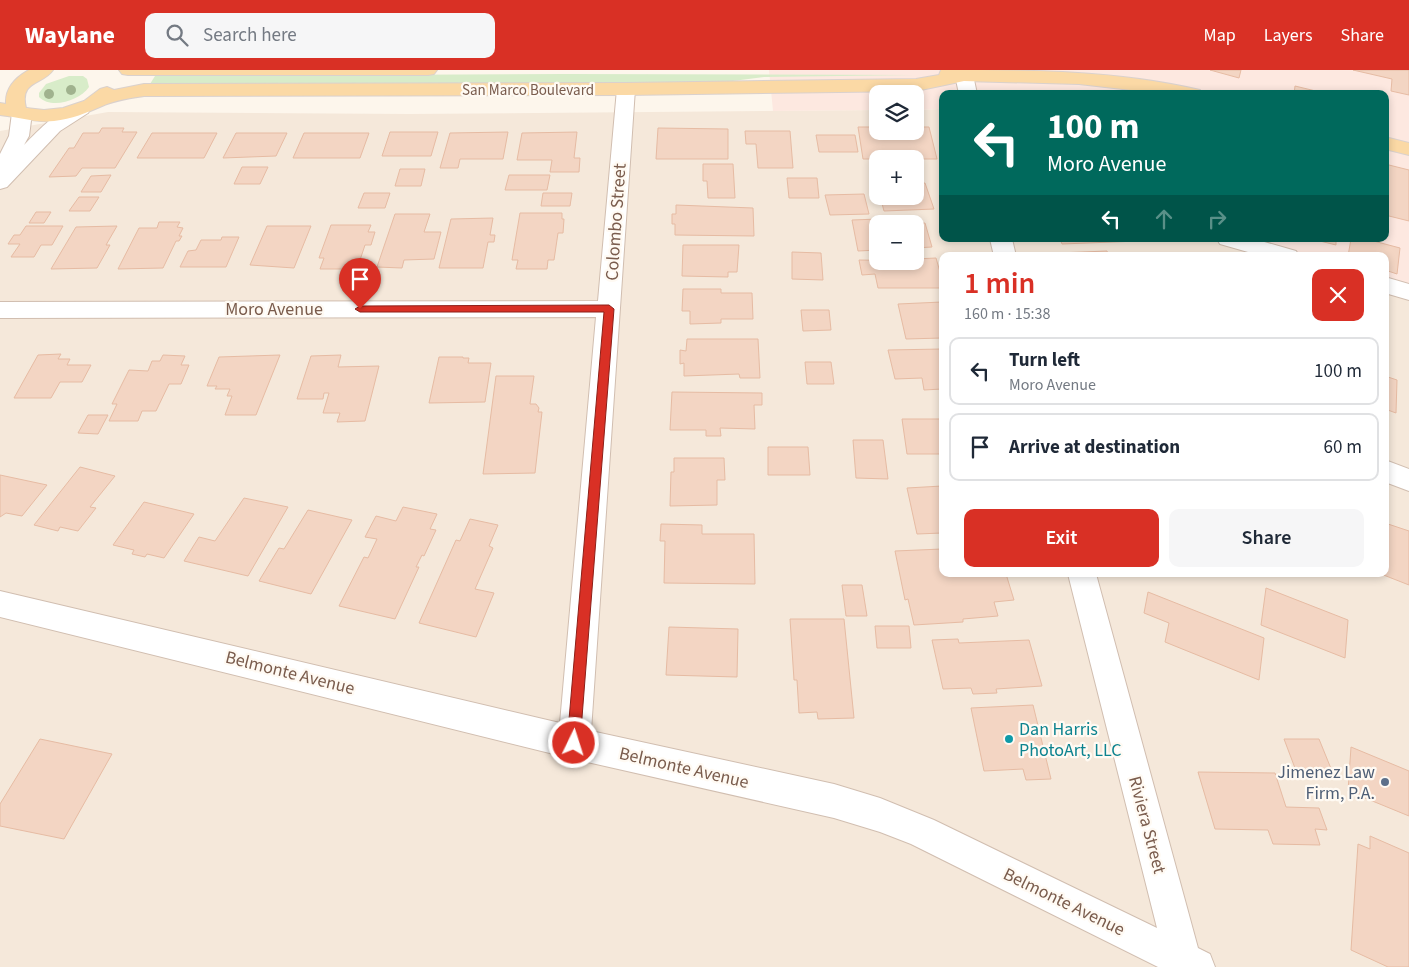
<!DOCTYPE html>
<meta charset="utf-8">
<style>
body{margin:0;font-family:"Source Sans 3",sans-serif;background:#f6f6f7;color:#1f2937;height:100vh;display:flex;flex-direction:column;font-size:19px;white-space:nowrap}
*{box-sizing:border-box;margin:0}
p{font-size:16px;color:#747a83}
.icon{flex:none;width:28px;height:28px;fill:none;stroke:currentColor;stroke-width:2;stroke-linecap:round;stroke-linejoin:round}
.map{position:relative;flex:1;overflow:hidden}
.details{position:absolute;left:939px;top:182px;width:450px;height:325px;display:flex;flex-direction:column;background:#fff;border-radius:10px;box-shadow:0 2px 8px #0003}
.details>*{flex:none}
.top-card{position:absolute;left:939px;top:20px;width:450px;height:152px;border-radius:10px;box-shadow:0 2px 8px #0003;background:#00695c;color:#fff;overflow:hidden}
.buttons{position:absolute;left:869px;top:15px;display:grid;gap:10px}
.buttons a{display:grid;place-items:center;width:55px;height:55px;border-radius:10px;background:#fff;box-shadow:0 2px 8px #0003;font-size:25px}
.pin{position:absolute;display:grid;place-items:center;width:42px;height:42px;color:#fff;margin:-51px -21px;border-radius:50% 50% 50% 0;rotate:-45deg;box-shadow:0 0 5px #0007}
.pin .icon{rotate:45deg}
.me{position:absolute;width:55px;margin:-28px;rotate:4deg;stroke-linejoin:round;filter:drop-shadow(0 0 4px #0008)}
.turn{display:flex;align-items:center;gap:18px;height:105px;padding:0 25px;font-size:22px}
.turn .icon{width:65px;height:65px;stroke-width:2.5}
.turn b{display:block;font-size:35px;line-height:42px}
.lanes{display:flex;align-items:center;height:48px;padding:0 25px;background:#0003;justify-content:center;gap:25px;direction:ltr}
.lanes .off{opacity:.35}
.round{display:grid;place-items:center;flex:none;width:52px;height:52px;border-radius:10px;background:#f6f6f7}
.summary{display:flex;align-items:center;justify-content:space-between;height:85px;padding:0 25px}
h1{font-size:30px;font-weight:600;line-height:38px;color:#d93025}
.primary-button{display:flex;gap:10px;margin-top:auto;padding:10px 25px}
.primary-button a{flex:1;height:58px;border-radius:10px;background:#d93025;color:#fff;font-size:20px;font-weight:600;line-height:58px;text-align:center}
.primary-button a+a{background:#f6f6f7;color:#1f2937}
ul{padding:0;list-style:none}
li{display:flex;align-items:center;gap:15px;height:68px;margin:0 10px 8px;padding:0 15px;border:2px solid #e0e1e3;border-radius:10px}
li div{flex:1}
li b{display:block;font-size:19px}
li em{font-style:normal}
header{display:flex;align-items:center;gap:30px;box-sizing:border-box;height:70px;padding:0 25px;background:#d93025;color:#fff}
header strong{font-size:24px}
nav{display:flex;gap:28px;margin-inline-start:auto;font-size:18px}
.search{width:350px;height:45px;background:#f6f6f7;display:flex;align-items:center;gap:12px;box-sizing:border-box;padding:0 18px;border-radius:10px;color:#747a83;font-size:19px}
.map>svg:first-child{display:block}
.residential{fill:#f5e8da;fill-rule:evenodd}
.commercial{fill:#fde8e0}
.green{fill:#d8ecc9}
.building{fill:#f3d5c3;stroke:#e6bba3}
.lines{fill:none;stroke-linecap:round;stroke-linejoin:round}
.minor-casing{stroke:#d1beb0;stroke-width:2}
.major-casing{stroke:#dad1cd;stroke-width:2}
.minor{fill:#fff;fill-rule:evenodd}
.major{fill:#fbd9a5;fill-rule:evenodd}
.tree{fill:#a0b28e}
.route{fill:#d93025;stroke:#8d1f18}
.culture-dot{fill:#0f9aa8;stroke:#fffaf3;stroke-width:2}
.service-dot{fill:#5c6f8a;stroke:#fffaf3;stroke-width:2}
.labels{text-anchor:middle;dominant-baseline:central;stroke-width:4.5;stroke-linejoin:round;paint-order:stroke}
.far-street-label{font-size:15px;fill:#7a5c4d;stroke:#fffaf3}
.street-label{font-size:18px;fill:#7a5c4d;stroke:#fffaf3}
.culture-label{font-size:18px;fill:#0d838f;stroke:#fffaf3;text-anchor:start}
.service-label{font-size:18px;fill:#4e5e75;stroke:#fffaf3;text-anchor:end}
</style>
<header>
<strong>Waylane</strong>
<div class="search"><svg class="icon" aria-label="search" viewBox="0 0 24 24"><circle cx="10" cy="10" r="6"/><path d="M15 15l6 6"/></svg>Search here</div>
<nav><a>Map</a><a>Layers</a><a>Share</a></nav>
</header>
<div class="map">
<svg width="1409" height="897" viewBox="0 0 1409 897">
<rect width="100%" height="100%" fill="#fdf6ec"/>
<path class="residential" d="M 942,39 L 942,169 L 1216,169 L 1276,186 L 942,186 L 942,504 L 1385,504 L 1385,218 L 1409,225 L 1409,897 L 0,897 L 0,61 L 108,42 L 409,44 L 877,40 L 878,61 L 915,61 L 915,40 ZM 878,89 L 915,89 L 915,126 L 878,126 ZM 878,154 L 915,154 L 915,191 L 878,191 Z"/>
<path class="commercial" d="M 769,0 L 1409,0 L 1409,225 L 1385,218 L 1385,186 L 1276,186 L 1216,169 L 1385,169 L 1385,24 L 942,24 L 942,39 L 915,40 L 915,24 L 878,24 L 877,40 L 773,41 Z"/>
<g class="green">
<path d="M 565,4 L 916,5 L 764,7 L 717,13 L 150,14 L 155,6 Z"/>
<path d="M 69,6 L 83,6 L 87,9 L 89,17 C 80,30 52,40 39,27 L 39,23 L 46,14 Z"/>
</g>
<g class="building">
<path d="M 1210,0 L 1241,0 L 1239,8 Z"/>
<path d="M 1353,0 L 1409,0 L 1409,25 L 1391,21 L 1392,9 Z"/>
<path d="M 1295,16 L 1328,24 L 1294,24 Z"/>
<path d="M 858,57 L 878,57 L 878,61 L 915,61 L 915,57 L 929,57 L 937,89 L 863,89 Z"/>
<path d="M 102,58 L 124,58 L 122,62 L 137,62 L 115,98 L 82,98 L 76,106 L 49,107 L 69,78 L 74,78 L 83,63 L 99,63 Z"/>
<path d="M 658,58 L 728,59 L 728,89 L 656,89 Z"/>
<path d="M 745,61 L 790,61 L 793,98 L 758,98 L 756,74 L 746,74 Z"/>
<path d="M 390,62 L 438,62 L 431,86 L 382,86 Z"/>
<path d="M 508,62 L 503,89 L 460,89 L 458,98 L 440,98 L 450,63 Z"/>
<path d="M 577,62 L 574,88 L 580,88 L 579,102 L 550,102 L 552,90 L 517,90 L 522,63 Z"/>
<path d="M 152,63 L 217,63 L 204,88 L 137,88 Z"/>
<path d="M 236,63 L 287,63 L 276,86 L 223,88 Z"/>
<path d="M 304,63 L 369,63 L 360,88 L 293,88 Z"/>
<path d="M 816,65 L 855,65 L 858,82 L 819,82 Z"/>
<path d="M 703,94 L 733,94 L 735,128 L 708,128 L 707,111 L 703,111 Z"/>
<path d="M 1385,94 L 1409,100 L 1409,151 L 1385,145 Z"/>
<path d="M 242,97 L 268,97 L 260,114 L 234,114 Z"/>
<path d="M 400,99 L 425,99 L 421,116 L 395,116 Z"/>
<path d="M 111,105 L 101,122 L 81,122 L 91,106 Z"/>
<path d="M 509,105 L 550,105 L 547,120 L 505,120 Z"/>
<path d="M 787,108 L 817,108 L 819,128 L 789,128 Z"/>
<path d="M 925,113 L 934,139 L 884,141 L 880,126 L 915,126 L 915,114 Z"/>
<path d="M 364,123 L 390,123 L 385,138 L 358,138 Z"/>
<path d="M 543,123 L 572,123 L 570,136 L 541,136 Z"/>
<path d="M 864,124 L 869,144 L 830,145 L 825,125 Z"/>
<path d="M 79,127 L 99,127 L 90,141 L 69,141 Z"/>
<path d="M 676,135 L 753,138 L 754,166 L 675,165 L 675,154 L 672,154 L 672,144 L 676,144 Z"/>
<path d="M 36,142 L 51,142 L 44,153 L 29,153 Z"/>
<path d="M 520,143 L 562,143 L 562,149 L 564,149 L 563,163 L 558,163 L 554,190 L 548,190 L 547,199 L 516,199 L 518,190 L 512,190 Z"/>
<path d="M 395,144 L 430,144 L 424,162 L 441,162 L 434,189 L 404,190 L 402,198 L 377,197 Z"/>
<path d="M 493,148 L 490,165 L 495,165 L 494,172 L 488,172 L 483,198 L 439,198 L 451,149 Z"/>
<path d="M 879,149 L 878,180 L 858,181 L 852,150 Z"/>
<path d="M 159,152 L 180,152 L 177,157 L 183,158 L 179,166 L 182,166 L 179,171 L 176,171 L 163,198 L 118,199 L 139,158 L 157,158 Z"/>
<path d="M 925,153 L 932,177 L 915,178 L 915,154 L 903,154 Z"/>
<path d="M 331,155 L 371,155 L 368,162 L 375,162 L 371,175 L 365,175 L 357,199 L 320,199 L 324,188 L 319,188 Z"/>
<path d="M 26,156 L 63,156 L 52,175 L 41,175 L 34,187 L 11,187 L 20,174 L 8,174 L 14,165 L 20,165 Z"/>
<path d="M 117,156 L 106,175 L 110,175 L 97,198 L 51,199 L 76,157 Z"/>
<path d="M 267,156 L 311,156 L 294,198 L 250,195 Z"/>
<path d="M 222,167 L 239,167 L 226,197 L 180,197 L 188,181 L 196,180 L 201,170 L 221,170 Z"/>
<path d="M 1060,169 L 1137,169 L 1138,171 L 1062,174 Z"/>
<path d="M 1312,169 L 1336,169 L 1336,175 Z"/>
<path d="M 1351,169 L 1366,169 L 1400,178 L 1397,204 L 1385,200 L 1385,186 L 1348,186 Z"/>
<path d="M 683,175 L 739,175 L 737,202 L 728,202 L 728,207 L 682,206 Z"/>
<path d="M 1107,181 L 1108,184 L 1120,183 L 1121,186 L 1060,186 L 1058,183 Z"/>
<path d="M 792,182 L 821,183 L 823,210 L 792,209 Z"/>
<path d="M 936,188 L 942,209 L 942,218 L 878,218 L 875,204 L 862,205 L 859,190 L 915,191 L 915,189 Z"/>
<path d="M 683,219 L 721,219 L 721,223 L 752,223 L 753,249 L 721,249 L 721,253 L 690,254 L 690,241 L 682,241 Z"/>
<path d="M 942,232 L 942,268 L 906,269 L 898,234 Z"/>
<path d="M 801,240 L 829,240 L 831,260 L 803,261 Z"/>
<path d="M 687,269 L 758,269 L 760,308 L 740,308 L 739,304 L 684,306 L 684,293 L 680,294 L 680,280 L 686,281 Z"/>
<path d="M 942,279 L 942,319 L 924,320 L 922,308 L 895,309 L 888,280 Z"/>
<path d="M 61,284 L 58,289 L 70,289 L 67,295 L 91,295 L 82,312 L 60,312 L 51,328 L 14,328 L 38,285 Z"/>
<path d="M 163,285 L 185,286 L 181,295 L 189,295 L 181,314 L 169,314 L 156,341 L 142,341 L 138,351 L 109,351 L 117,334 L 112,334 L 129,300 L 148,301 L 152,291 L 160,291 Z"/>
<path d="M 280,285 L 256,345 L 225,345 L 232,326 L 227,326 L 230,319 L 215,319 L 217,316 L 207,316 L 219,287 Z"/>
<path d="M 341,285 L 338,297 L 379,296 L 365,351 L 337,352 L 340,343 L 323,343 L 329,323 L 324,323 L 323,329 L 297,329 L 311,286 Z"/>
<path d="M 439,287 L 463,287 L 463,288 L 469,288 L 468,293 L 491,293 L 485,332 L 429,333 Z"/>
<path d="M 805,292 L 831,292 L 834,314 L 807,314 Z"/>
<path d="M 496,306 L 534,306 L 530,334 L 536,334 L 539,338 L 538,342 L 542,342 L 535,403 L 483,404 Z"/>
<path d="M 1385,306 L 1397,310 L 1396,343 L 1385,339 Z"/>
<path d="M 672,322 L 762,323 L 762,335 L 754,335 L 755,359 L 720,358 L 721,366 L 706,366 L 706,360 L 670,360 Z"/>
<path d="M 88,345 L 108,345 L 98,364 L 78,363 Z"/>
<path d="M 902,349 L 942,349 L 942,384 L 907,384 Z"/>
<path d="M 853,370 L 883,370 L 888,409 L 856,408 Z"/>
<path d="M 768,377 L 808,377 L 810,405 L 768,405 Z"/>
<path d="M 674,388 L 724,388 L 725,410 L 717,410 L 717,435 L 670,436 L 671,402 L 674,402 Z"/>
<path d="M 80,397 L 115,406 L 90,437 L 96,438 L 78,461 L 60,457 L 58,461 L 34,455 Z"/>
<path d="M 0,405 L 47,415 L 22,446 L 6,443 L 0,447 Z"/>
<path d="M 942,416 L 942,463 L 917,464 L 907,418 Z"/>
<path d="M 244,428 L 288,437 L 248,506 L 184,491 L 199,467 L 215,471 Z"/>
<path d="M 144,432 L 194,444 L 164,488 L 147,484 L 145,487 L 132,484 L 134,480 L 113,475 Z"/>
<path d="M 403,437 L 437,444 L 430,459 L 436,460 L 424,486 L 422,485 L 416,497 L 419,497 L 395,549 L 339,536 L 364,487 L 368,488 L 377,469 L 365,467 L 376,446 L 396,451 Z"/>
<path d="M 308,440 L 352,450 L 311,524 L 259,511 L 279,478 L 284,479 Z"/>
<path d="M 470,449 L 498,455 L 489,476 L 493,478 L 475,519 L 494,523 L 476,567 L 419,553 L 456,470 L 460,471 Z"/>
<path d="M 1385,453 L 1409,461 L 1409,515 L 1381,504 L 1385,504 Z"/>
<path d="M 661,454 L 702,455 L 702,464 L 754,464 L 755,514 L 664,513 L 665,471 L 660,471 Z"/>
<path d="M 942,479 L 942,504 L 1006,504 L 1014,530 L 994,532 L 998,546 L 963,549 L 963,552 L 914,555 L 908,529 L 905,530 L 895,481 Z"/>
<path d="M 842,515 L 862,515 L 867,546 L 846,546 Z"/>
<path d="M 1266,518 L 1348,550 L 1345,588 L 1261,555 Z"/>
<path d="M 1148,522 L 1264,568 L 1259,610 L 1165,572 L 1169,553 L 1144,543 Z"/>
<path d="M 790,549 L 844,549 L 854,648 L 818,649 L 817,642 L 799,643 L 797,610 L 794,610 Z"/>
<path d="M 875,556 L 909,556 L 911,578 L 877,578 Z"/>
<path d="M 669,557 L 738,559 L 737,607 L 666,605 Z"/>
<path d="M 958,569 L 959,573 L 1029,570 L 1042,616 L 996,619 L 997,623 L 973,624 L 971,618 L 943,619 L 932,570 Z"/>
<path d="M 1033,635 L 1051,709 L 1026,710 L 1023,699 L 984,701 L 971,638 Z"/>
<path d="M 40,669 L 112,684 L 64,769 L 0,756 L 0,734 Z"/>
<path d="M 1284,669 L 1319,669 L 1334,706 L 1298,706 Z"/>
<path d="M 1351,677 L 1409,701 L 1409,746 L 1348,721 Z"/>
<path d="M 1198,702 L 1275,703 L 1286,737 L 1319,738 L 1327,760 L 1315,759 L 1320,775 L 1273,774 L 1268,760 L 1215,759 Z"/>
<path d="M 1370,766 L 1409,783 L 1409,897 L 1388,897 L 1351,880 L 1358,774 L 1370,779 Z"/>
</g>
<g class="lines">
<defs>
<g id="minor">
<path d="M 954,0 L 972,0 L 977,24 L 959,24 Z"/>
<path d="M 626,13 L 633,15 L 635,19 L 591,661 L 834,714 L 880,728 L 934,750 L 1157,858 L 1068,504 L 1096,504 L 1198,878 L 1210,884 L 1215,897 L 1158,897 L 911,774 L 880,762 L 834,748 L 574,689 L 0,547 L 0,521 L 560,653 L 596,247 L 0,248 L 0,232 L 598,231 L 617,19 L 619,15 Z"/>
<path d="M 81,33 L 88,35 L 90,39 L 88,43 L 60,61 L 7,117 L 0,119 L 0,84 L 9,66 L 12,43 L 15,39 L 22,37 L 29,39 L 32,43 L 29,66 L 24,75 C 40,59 58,39 81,33 Z"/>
<path d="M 990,169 L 1012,169 L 1016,186 L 994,186 Z"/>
<path d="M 1217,169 L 1254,169 L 1296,181 L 1299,186 L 1262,186 L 1220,174 Z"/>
<path d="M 1385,207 L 1409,214 L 1409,230 L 1385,223 Z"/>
<path d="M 1385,390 L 1409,399 L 1409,421 L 1385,412 Z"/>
</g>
<g id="major">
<path d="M 29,0 L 53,0 C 43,15 19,10 26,38 L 44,40 L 63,38 L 84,31 L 100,19 L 107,17 L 114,20 L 144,14 L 626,13 L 916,9 L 939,5 L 941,0 C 1027,0 1115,0 1200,20 L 1202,24 L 1166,24 L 1079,14 L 964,11 L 916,21 L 626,25 L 144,26 C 130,28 115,30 102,36 C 86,43 72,49 54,51 C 35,53 18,47 0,45 L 0,33 L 6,34 C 5,18 16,7 29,0 Z"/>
<path d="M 119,0 L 437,0 L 434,4 L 428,5 L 128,5 L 122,4 Z"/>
<path d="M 1385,67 L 1409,73 L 1409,85 L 1385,79 Z"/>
</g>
</defs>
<use href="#minor" class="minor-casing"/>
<use href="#major" class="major-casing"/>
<use href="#minor" class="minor"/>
<use href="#major" class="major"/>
</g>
<g class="tree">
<circle cx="71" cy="20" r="5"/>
<circle cx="49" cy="24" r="5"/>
</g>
<path class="route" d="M 609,235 L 614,239 L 580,673 L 578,678 L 574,680 L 569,678 L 567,673 L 604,242 L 360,242 L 355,239 L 360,236 Z"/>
<circle class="culture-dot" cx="1009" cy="669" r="5"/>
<circle class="service-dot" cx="1385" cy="712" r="5"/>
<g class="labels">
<g class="far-street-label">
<text x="528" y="20">San Marco Boulevard</text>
</g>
<g class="street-label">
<text transform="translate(616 152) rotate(-86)">Colombo Street</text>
<text x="274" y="239">Moro Avenue</text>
<text transform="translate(290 603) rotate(14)">Belmonte Avenue</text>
<text transform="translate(684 698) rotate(13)">Belmonte Avenue</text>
<text transform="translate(1147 755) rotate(75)">Riviera Street</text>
<text transform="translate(1064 832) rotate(26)">Belmonte Avenue</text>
</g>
<g class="culture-label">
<text x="1019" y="659">Dan Harris<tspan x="1019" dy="21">PhotoArt, LLC</tspan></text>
</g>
<g class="service-label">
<text x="1375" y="702">Jimenez Law<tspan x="1375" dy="21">Firm, P.A.</tspan></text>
</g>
</g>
</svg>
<div class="buttons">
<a><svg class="icon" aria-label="layers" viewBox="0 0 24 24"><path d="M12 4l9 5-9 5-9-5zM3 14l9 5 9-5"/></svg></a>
<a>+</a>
<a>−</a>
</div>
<div class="pin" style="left:360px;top:239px;background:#d93025"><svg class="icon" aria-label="arrive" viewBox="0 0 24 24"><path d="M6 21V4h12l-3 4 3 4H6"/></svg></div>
<svg class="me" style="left:574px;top:673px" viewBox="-20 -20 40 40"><circle r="17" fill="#d93025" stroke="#fff" stroke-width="3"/><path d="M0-11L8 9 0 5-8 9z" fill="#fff"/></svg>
<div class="top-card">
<div class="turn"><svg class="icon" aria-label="left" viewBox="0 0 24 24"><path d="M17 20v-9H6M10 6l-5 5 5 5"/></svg><div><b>100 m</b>Moro Avenue</div></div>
<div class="lanes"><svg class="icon" aria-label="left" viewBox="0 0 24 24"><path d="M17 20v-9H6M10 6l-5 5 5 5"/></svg><svg class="icon off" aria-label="ahead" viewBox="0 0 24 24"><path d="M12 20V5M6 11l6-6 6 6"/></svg><svg class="icon off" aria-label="right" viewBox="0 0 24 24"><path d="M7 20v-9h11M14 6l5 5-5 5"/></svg></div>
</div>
<section class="details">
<div class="summary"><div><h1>1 min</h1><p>160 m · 15:38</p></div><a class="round" style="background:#d93025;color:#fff"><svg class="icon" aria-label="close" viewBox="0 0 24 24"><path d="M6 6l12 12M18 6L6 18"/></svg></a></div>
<ul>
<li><svg class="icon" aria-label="left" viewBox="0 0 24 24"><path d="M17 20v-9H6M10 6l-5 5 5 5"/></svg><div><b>Turn left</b><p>Moro Avenue</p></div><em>100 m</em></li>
<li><svg class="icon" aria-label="arrive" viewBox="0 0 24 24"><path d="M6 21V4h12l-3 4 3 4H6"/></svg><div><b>Arrive at destination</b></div><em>60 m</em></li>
</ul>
<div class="primary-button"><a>Exit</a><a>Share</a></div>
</section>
</div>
